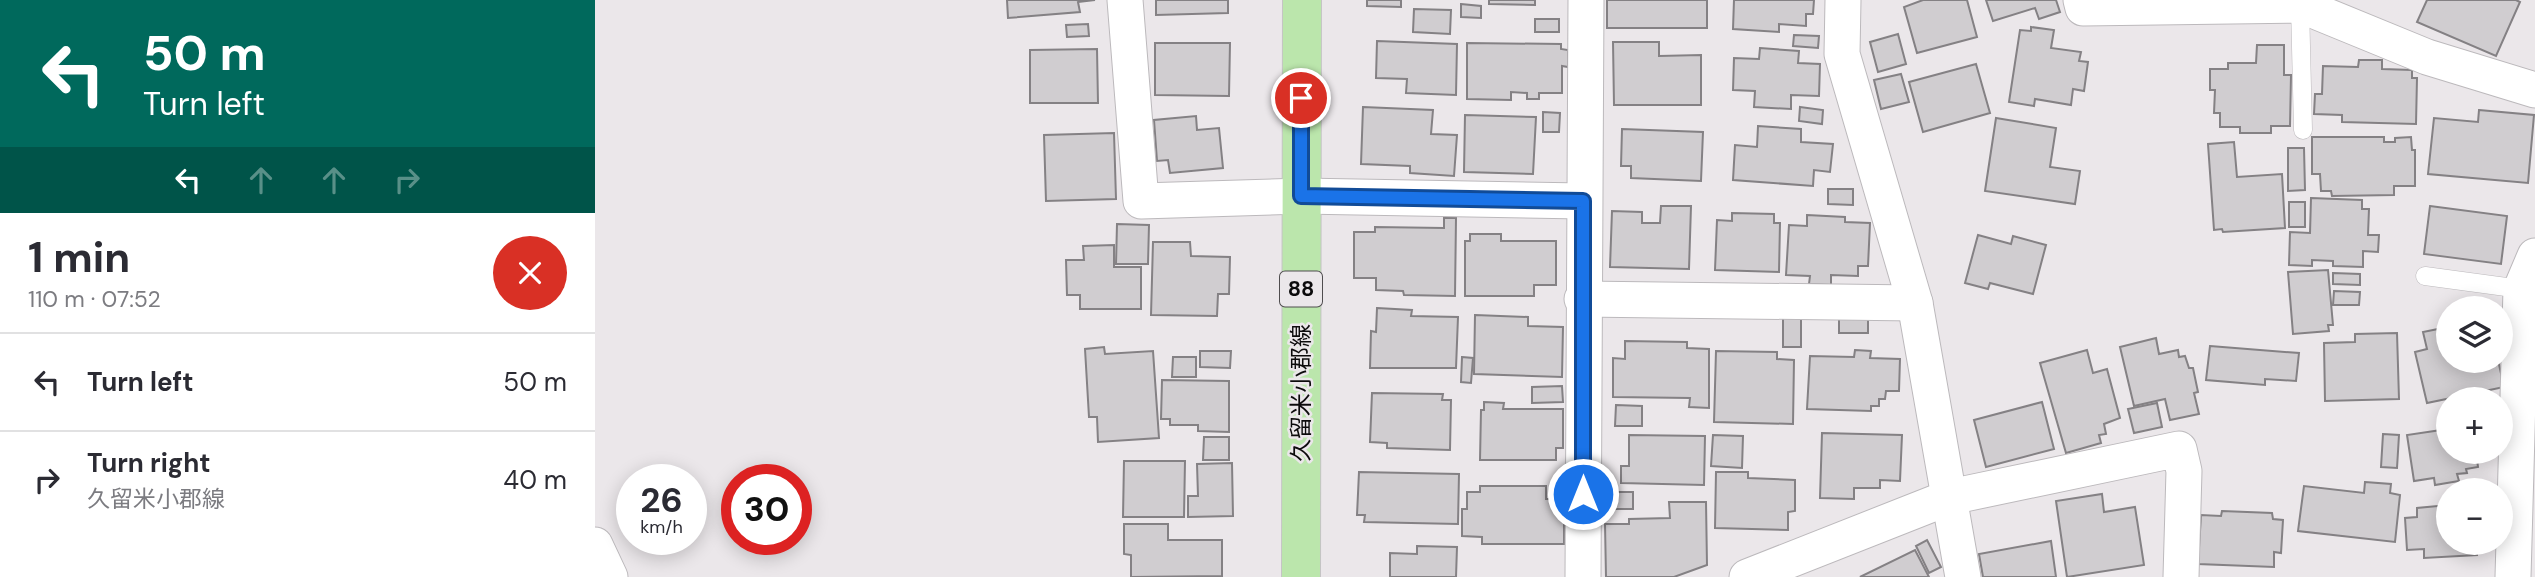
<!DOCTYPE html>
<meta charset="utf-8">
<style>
body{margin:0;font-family:"DM Sans","Noto Sans JP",sans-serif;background:#f2f2f3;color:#2b2b33;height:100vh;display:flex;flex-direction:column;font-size:26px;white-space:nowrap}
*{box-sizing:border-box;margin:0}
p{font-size:23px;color:#7c7c81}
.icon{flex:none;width:38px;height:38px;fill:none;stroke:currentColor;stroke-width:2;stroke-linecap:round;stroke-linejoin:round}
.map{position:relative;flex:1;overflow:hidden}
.side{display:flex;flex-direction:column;background:#fff;width:595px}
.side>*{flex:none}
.hud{background:#00695c;color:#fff;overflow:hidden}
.fabs{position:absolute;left:1841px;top:296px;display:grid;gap:14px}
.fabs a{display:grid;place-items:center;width:77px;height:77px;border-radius:50%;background:#fff;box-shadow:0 4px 18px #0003;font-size:35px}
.speed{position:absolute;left:21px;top:464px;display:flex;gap:14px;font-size:35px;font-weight:700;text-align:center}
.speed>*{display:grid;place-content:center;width:91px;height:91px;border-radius:50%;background:#fff;box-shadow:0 4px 18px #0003;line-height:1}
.speed small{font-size:18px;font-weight:400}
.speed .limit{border:10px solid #d22;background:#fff;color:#111}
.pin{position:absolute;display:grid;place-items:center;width:60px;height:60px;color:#fff;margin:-30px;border:4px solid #fff;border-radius:50%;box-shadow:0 2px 7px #0007}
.me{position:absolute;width:77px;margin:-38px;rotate:0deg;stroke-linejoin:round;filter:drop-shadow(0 0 5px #0008)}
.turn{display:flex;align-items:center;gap:24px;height:147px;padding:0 28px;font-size:32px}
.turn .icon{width:91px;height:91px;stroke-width:2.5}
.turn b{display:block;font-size:49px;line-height:60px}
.lanes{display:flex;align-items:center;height:66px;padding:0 28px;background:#0003;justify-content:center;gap:35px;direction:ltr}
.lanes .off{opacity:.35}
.round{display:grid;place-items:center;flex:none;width:74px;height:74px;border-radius:37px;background:#f2f2f3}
.head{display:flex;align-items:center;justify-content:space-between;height:119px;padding:0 28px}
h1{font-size:42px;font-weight:700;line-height:52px}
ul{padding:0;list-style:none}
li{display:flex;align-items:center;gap:21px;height:98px;padding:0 28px;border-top:2px solid #e1e1e2}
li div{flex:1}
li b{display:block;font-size:26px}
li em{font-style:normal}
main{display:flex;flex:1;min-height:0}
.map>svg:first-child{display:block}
.building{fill:#d0cdd0;stroke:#848184;stroke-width:2}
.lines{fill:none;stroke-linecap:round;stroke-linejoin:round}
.lane-casing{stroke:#bcb9bc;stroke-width:19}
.street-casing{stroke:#bcb9bc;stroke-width:37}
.primary-casing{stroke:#c5c4c5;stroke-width:40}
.lane{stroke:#fff;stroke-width:18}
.street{stroke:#fff;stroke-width:35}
.primary{stroke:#bbe6ac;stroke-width:38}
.route-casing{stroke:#114b97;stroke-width:18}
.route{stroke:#1a73e8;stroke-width:12}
.labels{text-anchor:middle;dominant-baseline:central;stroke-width:5;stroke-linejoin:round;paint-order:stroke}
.shield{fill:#ebe7ea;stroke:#4f4d4f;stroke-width:2}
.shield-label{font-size:21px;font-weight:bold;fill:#0c0b0c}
.street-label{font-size:23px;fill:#0c0b0c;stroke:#ebe7ea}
</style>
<main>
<section class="side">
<div class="hud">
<div class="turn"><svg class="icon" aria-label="left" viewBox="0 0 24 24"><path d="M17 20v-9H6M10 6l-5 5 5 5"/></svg><div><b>50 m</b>Turn left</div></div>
<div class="lanes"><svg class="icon" aria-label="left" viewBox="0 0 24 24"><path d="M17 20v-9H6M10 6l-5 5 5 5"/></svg><svg class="icon off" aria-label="ahead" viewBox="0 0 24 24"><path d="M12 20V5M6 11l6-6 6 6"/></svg><svg class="icon off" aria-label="ahead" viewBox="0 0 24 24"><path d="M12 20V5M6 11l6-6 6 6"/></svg><svg class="icon off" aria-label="right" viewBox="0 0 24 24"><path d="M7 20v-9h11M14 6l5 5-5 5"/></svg></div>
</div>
<div class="head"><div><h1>1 min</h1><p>110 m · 07:52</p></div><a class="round" style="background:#d93025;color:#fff"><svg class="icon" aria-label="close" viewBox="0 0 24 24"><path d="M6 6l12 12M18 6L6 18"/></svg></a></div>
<ul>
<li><svg class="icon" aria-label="left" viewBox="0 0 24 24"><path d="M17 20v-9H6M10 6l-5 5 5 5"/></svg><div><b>Turn left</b></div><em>50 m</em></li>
<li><svg class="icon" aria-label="right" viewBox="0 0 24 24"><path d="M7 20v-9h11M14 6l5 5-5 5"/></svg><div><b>Turn right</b><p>久留米小郡線</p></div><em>40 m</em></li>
</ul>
</section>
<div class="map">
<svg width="1940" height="577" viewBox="0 0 1940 577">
<rect width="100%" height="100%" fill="#ebe7ea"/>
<g class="building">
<path d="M 412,0 L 500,0 L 483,2 L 485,12 L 413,18 Z"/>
<path d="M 561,0 L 633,0 L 633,13 L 561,15 Z"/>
<path d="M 772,0 L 806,0 L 806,7 L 772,6 Z"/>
<path d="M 894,0 L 940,0 L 940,5 L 894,4 Z"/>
<rect x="1012" y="0" width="100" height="28"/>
<path d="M 1139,0 L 1219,0 L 1218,14 L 1211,14 L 1211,26 L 1184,24 L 1184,32 L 1138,29 Z"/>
<path d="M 1328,0 L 1372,0 L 1382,37 L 1322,53 L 1309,7 Z"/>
<path d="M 1391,0 L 1461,0 L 1465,12 L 1444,19 L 1440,8 L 1398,21 Z"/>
<path d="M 1832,0 L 1921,0 L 1925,2 L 1901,56 L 1822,22 Z"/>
<path d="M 866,4 L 886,6 L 886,18 L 866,17 Z"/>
<path d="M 819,9 L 856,10 L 855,34 L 818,32 Z"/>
<rect x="940" y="19" width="24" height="13"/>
<path d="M 493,24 L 494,36 L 472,37 L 471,25 Z"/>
<path d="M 1436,27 L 1459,30 L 1456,48 L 1486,52 L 1484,61 L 1493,62 L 1489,91 L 1478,89 L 1476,105 L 1440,99 L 1439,106 L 1414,102 L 1425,30 L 1436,31 Z"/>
<path d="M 1303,34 L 1311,64 L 1283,72 L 1275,42 Z"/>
<path d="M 1199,35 L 1224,36 L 1223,48 L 1198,46 Z"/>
<path d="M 782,41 L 862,44 L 861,95 L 811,93 L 812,79 L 781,78 Z"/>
<path d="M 1018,42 L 1064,42 L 1064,56 L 1106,55 L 1106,105 L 1019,105 Z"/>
<path d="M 560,43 L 635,43 L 634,96 L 560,95 Z"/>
<path d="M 872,43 L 966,44 L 966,49 L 973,50 L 973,67 L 967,66 L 967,93 L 944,93 L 944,99 L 932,99 L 932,93 L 916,92 L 916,100 L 872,99 Z"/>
<path d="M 1662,45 L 1689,45 L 1689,75 L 1696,75 L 1695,126 L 1676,126 L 1676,133 L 1645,133 L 1645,127 L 1625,127 L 1625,113 L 1619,113 L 1620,90 L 1615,90 L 1615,69 L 1633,69 L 1633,63 L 1661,63 Z"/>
<path d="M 1165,48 L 1204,51 L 1203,63 L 1225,64 L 1224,96 L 1196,95 L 1196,109 L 1159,107 L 1160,91 L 1138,90 L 1139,58 L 1164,59 Z"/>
<path d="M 502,49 L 503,103 L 435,103 L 435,50 Z"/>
<path d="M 1764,60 L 1787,60 L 1787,69 L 1817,70 L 1817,78 L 1822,78 L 1821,124 L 1747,122 L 1747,115 L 1719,114 L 1720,94 L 1727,94 L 1728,66 L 1763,67 Z"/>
<path d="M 1381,64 L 1395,113 L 1328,132 L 1314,82 Z"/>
<path d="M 1306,74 L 1314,102 L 1286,109 L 1279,80 Z"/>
<path d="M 768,107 L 838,110 L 836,134 L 862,135 L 859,176 L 815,173 L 815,166 L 766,164 Z"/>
<path d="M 1205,107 L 1228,110 L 1227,124 L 1204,121 Z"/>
<path d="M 1884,110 L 1939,115 L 1933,183 L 1833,174 L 1839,118 L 1883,122 Z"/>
<path d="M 948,112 L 965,113 L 964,132 L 948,132 Z"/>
<path d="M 870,115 L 941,117 L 938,174 L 869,172 Z"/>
<path d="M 601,116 L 602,130 L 624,128 L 628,168 L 575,173 L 573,160 L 562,161 L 559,120 Z"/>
<path d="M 1401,118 L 1461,128 L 1455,167 L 1485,171 L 1480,204 L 1390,191 Z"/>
<path d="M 1163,126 L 1206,129 L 1206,142 L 1238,144 L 1235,172 L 1219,170 L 1218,186 L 1138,180 L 1140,145 L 1162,147 Z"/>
<path d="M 1027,129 L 1108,132 L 1106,181 L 1036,178 L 1036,166 L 1026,166 Z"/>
<path d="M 519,133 L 521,199 L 451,201 L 449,135 Z"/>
<path d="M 1717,137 L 1789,137 L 1789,142 L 1800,142 L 1800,138 L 1816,137 L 1817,150 L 1820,150 L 1820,186 L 1799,186 L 1799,195 L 1737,196 L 1736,191 L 1726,191 L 1725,174 L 1717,174 Z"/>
<path d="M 1639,142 L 1642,177 L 1687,174 L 1690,228 L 1628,232 L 1627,229 L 1619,230 L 1613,144 Z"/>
<path d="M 1693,148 L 1709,148 L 1710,190 L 1693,191 Z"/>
<path d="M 1233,189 L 1258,189 L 1258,205 L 1233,204 Z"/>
<path d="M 1716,198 L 1767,200 L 1767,209 L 1774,209 L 1773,235 L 1784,235 L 1783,252 L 1768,251 L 1768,267 L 1738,266 L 1738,261 L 1717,260 L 1717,266 L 1694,265 L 1695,232 L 1715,233 Z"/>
<rect x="1694" y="202" width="16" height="25"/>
<path d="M 1066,206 L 1096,206 L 1094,269 L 1015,267 L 1017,211 L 1047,212 L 1047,223 L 1065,223 Z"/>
<path d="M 1835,206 L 1912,216 L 1906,264 L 1829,254 Z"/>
<path d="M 1137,213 L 1179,214 L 1179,223 L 1185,223 L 1184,272 L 1120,270 L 1122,220 L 1137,221 Z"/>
<path d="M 1212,215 L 1250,217 L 1250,222 L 1275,223 L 1273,266 L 1263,266 L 1263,276 L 1236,275 L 1236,285 L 1214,284 L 1215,276 L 1191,275 L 1194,225 L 1212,226 Z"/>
<path d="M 849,218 L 861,218 L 860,296 L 809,295 L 808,291 L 781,290 L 781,278 L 759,278 L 759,232 L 780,232 L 780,227 L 849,228 Z"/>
<path d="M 522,224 L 554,225 L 553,264 L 521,264 Z"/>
<path d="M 875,234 L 906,234 L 906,241 L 961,241 L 961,285 L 939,285 L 939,296 L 870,296 L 870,241 L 875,241 Z"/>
<path d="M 1383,235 L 1416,244 L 1418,236 L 1451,245 L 1438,294 L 1395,283 L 1393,289 L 1370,283 Z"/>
<path d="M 558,242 L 595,242 L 596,256 L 635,257 L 634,294 L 623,294 L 622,316 L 556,315 Z"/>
<path d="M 519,245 L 519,267 L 546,267 L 546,309 L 485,309 L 485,295 L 472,295 L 471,260 L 489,260 L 488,246 Z"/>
<path d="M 1733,270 L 1738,325 L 1733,325 L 1734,331 L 1698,334 L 1693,272 Z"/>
<path d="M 1738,273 L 1765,274 L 1765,285 L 1738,284 Z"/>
<path d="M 1739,291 L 1765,292 L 1764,305 L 1738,305 Z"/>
<path d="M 782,308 L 817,310 L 816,316 L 863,317 L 861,368 L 775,368 L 776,331 L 781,332 Z"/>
<rect x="1244" y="312" width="29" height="21"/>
<path d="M 880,315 L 933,317 L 933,326 L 968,327 L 967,377 L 879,374 Z"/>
<rect x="1188" y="316" width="18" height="31"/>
<path d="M 1848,328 L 1850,340 L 1853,339 L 1853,360 L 1903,360 L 1909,387 L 1832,403 L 1820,352 L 1832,349 L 1828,332 Z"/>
<path d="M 1802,333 L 1804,399 L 1730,401 L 1729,343 L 1760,342 L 1760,334 Z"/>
<path d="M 1561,338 L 1564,354 L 1583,350 L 1584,357 L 1590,356 L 1594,368 L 1598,368 L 1603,392 L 1599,393 L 1604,414 L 1575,420 L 1570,399 L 1539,406 L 1525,347 Z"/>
<path d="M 1030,341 L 1092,342 L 1092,348 L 1114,349 L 1114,408 L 1094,407 L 1095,398 L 1018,397 L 1018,358 L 1030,359 Z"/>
<path d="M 1615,346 L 1704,353 L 1701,381 L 1670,379 L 1670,385 L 1611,380 Z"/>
<path d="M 509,347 L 510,354 L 558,351 L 564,438 L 503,442 L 502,417 L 494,417 L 490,349 Z"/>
<path d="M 1260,350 L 1276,351 L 1275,358 L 1305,359 L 1304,391 L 1291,391 L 1290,399 L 1284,399 L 1284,406 L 1276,406 L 1276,411 L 1212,409 L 1215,356 L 1259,357 Z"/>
<path d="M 1492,350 L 1498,373 L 1512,369 L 1525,418 L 1509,424 L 1511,434 L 1504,435 L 1506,443 L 1471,453 L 1445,363 Z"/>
<path d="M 605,351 L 636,351 L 635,368 L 605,367 Z"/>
<path d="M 1121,351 L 1182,352 L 1182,359 L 1199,360 L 1198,424 L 1119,422 Z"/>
<path d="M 578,357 L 601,357 L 601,377 L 577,377 Z"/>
<path d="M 867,357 L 878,358 L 876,383 L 866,382 Z"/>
<path d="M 567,380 L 634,381 L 634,432 L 603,431 L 603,425 L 575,425 L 575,419 L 566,419 Z"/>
<path d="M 967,386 L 968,402 L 937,403 L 937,387 Z"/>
<path d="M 777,393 L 848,394 L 847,400 L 856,400 L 855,450 L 792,448 L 792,443 L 775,442 Z"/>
<path d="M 889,402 L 909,403 L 908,409 L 968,409 L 968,448 L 961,448 L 961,460 L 885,460 L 886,410 L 889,410 Z"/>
<path d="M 1447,402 L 1459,449 L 1391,467 L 1379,420 Z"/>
<path d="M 1562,403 L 1567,427 L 1539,433 L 1533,409 Z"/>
<path d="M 1021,405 L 1047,406 L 1047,426 L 1020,426 Z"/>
<path d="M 1853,429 L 1853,452 L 1881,452 L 1883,467 L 1871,469 L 1872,473 L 1862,474 L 1864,481 L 1840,485 L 1839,478 L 1819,481 L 1812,435 Z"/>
<path d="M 1227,433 L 1307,435 L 1305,481 L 1285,480 L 1285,488 L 1259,488 L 1259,499 L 1225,498 Z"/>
<path d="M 1788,434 L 1804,435 L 1802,468 L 1786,467 Z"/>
<path d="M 1034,435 L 1110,436 L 1109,485 L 1026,483 L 1026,466 L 1034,466 Z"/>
<path d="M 1118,435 L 1148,436 L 1147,468 L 1116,466 Z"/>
<path d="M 609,437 L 634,437 L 634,460 L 608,460 Z"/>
<path d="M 529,461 L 590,461 L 589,517 L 528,517 Z"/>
<path d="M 637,463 L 638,516 L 593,517 L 593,496 L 603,496 L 602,464 Z"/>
<path d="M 764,472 L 864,474 L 863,524 L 769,522 L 770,515 L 762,515 Z"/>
<path d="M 1121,472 L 1153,472 L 1153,478 L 1200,480 L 1200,511 L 1193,512 L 1193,530 L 1120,528 Z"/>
<path d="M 1770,482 L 1796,484 L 1795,493 L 1805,495 L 1800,542 L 1703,531 L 1709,486 L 1769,493 Z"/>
<path d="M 885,486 L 951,486 L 951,499 L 969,499 L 969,544 L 887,544 L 887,537 L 867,536 L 867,509 L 872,509 L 872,492 L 885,492 Z"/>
<rect x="1010" y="492" width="28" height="17"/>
<path d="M 1507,494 L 1509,512 L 1540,507 L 1549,565 L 1472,577 L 1461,501 Z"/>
<path d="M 1074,502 L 1111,502 L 1112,565 L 1079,577 L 1011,577 L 1010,524 L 1034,524 L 1034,519 L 1075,518 Z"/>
<path d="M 1853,505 L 1853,542 L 1889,542 L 1881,543 L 1882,555 L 1829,558 L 1829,549 L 1812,550 L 1810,518 L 1822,517 L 1822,508 Z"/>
<path d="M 1627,511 L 1677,513 L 1678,519 L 1688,520 L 1686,553 L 1679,552 L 1679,567 L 1603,564 L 1606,515 L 1626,516 Z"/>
<path d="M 529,524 L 573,524 L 573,540 L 627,540 L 627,576 L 536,577 L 536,555 L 529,554 Z"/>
<path d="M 1332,540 L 1346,567 L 1334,573 L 1321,546 Z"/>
<path d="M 1456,541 L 1461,577 L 1388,577 L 1384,554 Z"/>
<path d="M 822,546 L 862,547 L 861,577 L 795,577 L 795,553 L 822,554 Z"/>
<path d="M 1320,550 L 1334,577 L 1265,577 Z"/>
</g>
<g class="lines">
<defs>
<g id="lane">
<path d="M 1705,5 L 1708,130"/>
<path d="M 1830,276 L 1926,289"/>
</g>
<g id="street">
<path d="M 530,0 L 546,201 L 706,196 L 988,201"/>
<path d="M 1248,0 L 1247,54 L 1320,303 L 1368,577"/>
<path d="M 1486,0 L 1488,8 L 1705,5 L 1832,57 L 1940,90"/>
<path d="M 987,299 L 1320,303"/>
<path d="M 0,545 L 15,577"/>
<path d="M 988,577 L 991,0"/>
<path d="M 1152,577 L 1355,497 L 1584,449 L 1589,471 L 1586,577"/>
<path d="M 1918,577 L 1926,289 L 1940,256"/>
</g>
<path id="primary" d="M 706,577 L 707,0"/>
</defs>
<use href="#lane" class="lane-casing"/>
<use href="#street" class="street-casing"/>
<use href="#primary" class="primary-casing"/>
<use href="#lane" class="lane"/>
<use href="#street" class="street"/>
<use href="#primary" class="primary"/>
</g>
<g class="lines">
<defs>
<path id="route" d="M 706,98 L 706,196 L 988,201 L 988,494"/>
</defs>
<use href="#route" class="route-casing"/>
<use href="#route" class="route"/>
</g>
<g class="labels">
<rect class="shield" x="685" y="271.5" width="42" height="35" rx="5"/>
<g class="shield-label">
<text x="706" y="289">88</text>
</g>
<g class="street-label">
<text transform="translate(706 393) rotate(-90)">久留米小郡線</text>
</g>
</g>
</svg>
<div class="fabs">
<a><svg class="icon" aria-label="layers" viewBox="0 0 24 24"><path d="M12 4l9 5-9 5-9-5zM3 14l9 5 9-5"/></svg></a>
<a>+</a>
<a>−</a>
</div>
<div class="speed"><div>26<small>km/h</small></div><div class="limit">30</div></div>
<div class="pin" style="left:706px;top:98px;background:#d93025"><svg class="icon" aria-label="arrive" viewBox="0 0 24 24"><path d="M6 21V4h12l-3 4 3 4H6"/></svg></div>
<svg class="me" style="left:988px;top:494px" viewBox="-20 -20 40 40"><circle r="17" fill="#1a73e8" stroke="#fff" stroke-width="3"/><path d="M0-11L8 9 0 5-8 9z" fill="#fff"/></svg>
</div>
</main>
